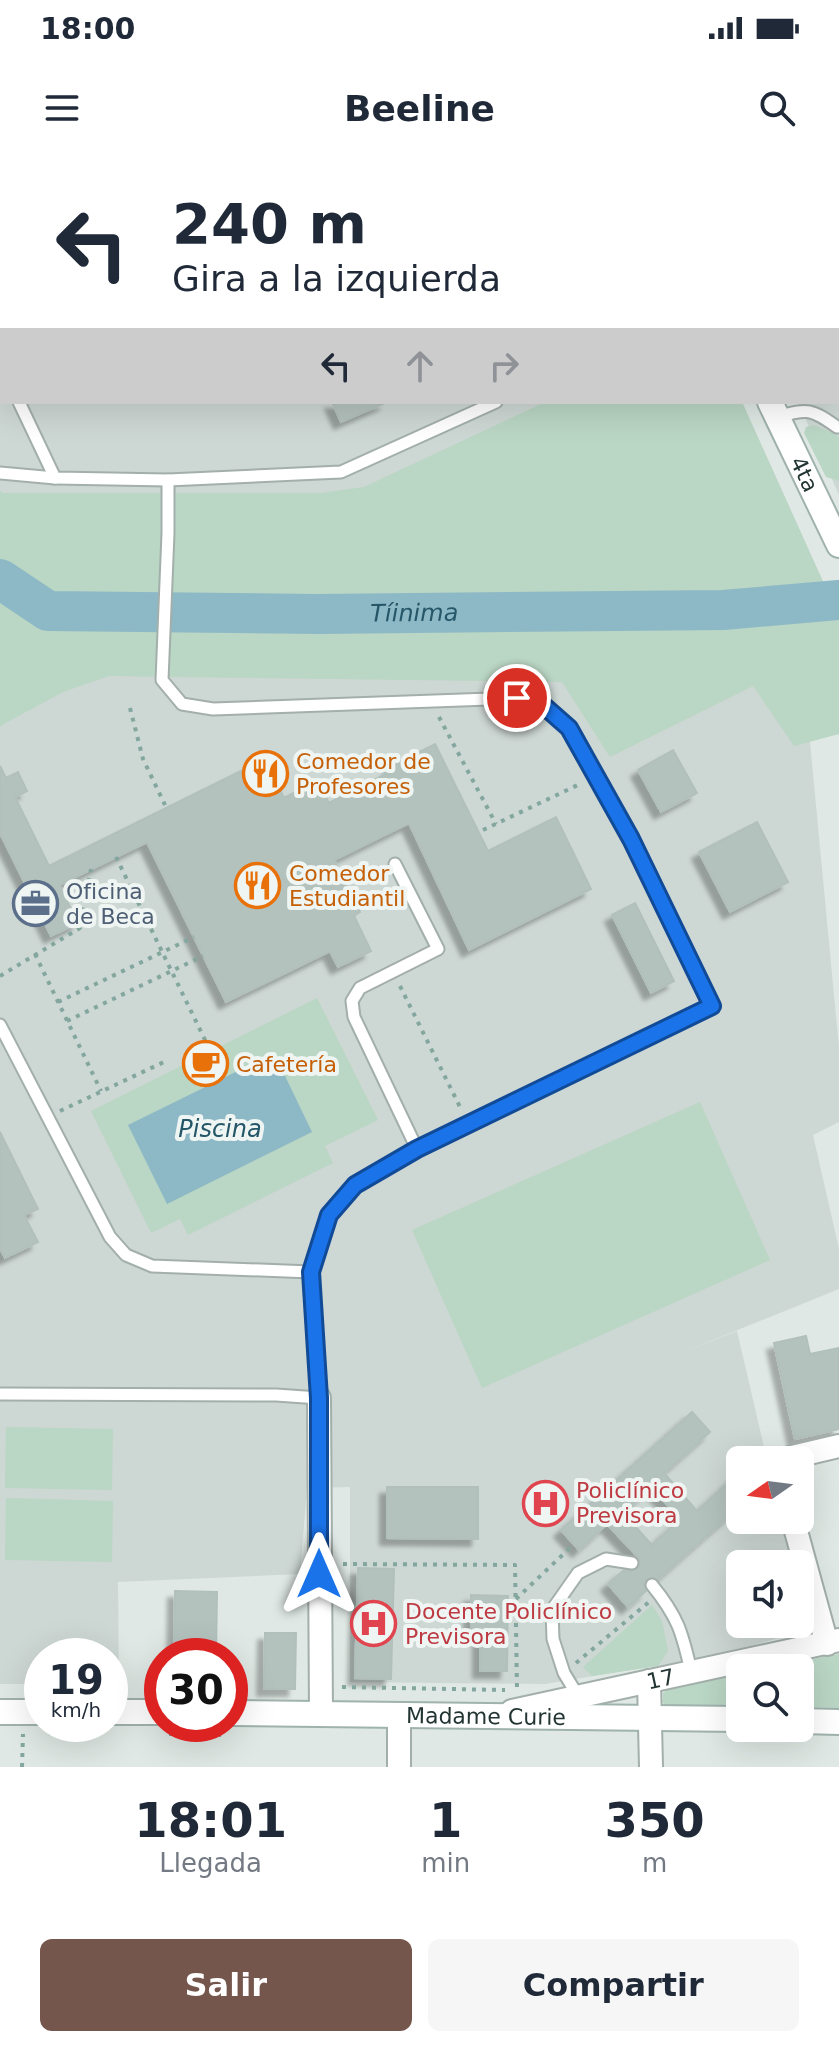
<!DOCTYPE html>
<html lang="es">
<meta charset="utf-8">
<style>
body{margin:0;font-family:"DejaVu Sans",sans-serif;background:#f6f6f7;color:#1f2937;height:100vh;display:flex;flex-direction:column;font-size:30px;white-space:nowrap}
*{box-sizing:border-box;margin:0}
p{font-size:26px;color:#747a83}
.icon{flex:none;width:44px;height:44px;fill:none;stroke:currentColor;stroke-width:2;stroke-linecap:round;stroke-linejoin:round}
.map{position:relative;height:1607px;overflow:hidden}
.panel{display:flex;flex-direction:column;background:#fff;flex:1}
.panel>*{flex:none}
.hud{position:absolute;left:0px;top:0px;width:840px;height:244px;box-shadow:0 8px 32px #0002;background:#fff;color:#1f2937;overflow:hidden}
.needle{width:52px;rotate:256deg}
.controls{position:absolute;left:726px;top:1286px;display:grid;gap:16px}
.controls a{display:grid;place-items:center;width:88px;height:88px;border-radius:12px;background:#fff;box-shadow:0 8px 32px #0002;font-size:40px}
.speed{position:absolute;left:24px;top:1478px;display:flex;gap:16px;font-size:40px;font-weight:700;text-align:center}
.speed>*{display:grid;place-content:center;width:104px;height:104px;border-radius:50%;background:#fff;box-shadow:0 8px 32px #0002;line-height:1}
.speed small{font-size:20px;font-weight:400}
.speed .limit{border:12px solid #d22;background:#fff;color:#111}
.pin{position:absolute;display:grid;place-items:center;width:68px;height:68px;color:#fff;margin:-34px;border:4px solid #fff;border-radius:50%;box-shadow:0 2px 8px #0007}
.me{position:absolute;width:88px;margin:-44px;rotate:0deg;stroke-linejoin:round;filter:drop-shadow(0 0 6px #0008)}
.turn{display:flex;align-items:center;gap:28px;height:168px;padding:0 40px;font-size:36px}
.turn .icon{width:104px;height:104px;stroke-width:2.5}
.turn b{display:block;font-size:56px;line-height:68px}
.lanes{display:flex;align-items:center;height:76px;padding:0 40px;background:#0003;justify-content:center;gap:40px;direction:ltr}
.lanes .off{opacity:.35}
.eta{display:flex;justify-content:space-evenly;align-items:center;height:136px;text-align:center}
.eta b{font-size:48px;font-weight:700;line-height:56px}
.cta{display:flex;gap:16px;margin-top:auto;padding:16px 40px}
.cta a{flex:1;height:92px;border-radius:12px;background:#75564c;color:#fff;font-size:32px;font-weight:700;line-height:92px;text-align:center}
.cta a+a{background:#f6f6f7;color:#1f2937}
.status{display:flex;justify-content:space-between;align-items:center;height:56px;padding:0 40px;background:#fff;direction:ltr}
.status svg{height:22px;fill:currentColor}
header{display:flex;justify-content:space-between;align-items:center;height:104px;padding:0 40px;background:#fff;font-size:36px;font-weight:700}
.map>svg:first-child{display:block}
.built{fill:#cdd7d3}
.green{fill:#bad6c4}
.water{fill:#8db8c6}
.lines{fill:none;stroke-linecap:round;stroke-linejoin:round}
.river{stroke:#8db8c6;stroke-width:40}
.building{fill:#b4c2be;stroke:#b2c0bc;stroke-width:2;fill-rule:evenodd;filter:url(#shadow)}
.lane-casing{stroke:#a3afab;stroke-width:15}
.street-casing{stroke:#a3afab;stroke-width:26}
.secondary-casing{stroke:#9fb2ad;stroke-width:28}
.path{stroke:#83a79f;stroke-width:4;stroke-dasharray:4 6;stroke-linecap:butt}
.lane{stroke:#fff;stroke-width:11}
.street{stroke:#fff;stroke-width:22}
.secondary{stroke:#fff;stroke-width:24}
.route-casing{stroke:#114b97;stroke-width:20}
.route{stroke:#1a73e8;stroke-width:14}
.labels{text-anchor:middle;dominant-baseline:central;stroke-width:8;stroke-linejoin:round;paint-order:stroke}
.street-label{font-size:22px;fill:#223532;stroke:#eef5f2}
.food-label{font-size:22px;fill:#c56008;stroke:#eef5f2;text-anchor:start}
.service-label{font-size:22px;fill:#4e5e75;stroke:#eef5f2;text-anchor:start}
.health-label{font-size:22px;fill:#be3a42;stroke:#eef5f2;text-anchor:start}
.water-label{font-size:24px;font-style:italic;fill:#255769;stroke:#eef5f2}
</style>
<div class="status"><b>18:00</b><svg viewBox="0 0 49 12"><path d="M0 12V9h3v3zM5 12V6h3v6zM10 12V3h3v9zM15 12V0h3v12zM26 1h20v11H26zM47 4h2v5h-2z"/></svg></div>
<header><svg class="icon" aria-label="menu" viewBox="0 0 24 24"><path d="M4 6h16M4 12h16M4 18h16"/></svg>Beeline<svg class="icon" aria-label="search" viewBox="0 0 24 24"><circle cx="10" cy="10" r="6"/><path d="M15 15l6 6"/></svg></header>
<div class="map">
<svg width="839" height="1607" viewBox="0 0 839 1607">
<defs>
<filter id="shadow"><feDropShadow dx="-7" dy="7" stdDeviation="2" flood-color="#0004"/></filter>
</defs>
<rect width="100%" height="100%" fill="#dfe8e4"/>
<g class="built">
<path d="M 0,0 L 294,0 L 295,2 L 2,2 L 2,242 L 742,242 L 839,457 L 804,519 L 839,888 L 839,962 L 813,975 L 839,1089 L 839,1129 L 676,1195 L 737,1171 L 767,1300 L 740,1300 L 740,1360 L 781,1360 L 791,1404 L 740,1404 L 740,1464 L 800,1464 L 800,1443 L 806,1470 L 716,1496 L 545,1524 L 350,1522 L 350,1327 L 307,1328 L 300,1414 L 118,1422 L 119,1523 L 110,1523 L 110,1496 L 42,1496 L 42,1524 L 0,1524 Z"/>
<path d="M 683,0 L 839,0 L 839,335 L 798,242 L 838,242 L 838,2 L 684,2 Z"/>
</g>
<g class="green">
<path d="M 545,242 L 742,242 L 839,457 L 839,574 L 794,586 L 753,526 L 610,597 L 562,522 L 109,516 L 63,532 L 0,566 L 0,331 L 3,333 L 321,333 L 364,327 Z"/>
<path d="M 814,265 L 835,274 L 839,278 L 839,321 L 826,317 L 804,273 L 806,267 Z"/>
<path d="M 317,838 L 378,960 L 325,986 L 333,1003 L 188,1075 L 180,1059 L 151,1073 L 91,951 Z"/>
<path d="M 700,942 L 770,1100 L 482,1228 L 412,1070 Z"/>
<path d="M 6,1267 L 113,1269 L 112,1330 L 5,1328 Z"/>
<path d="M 6,1338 L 113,1341 L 112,1402 L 5,1400 Z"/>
<path d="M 652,1445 L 662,1461 L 668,1491 L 658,1506 L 592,1516 L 583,1507 Z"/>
<path d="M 839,1494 L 839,1548 L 800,1547 L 800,1508 L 766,1508 Z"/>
<path d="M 740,1513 L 740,1547 L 668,1546 L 663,1543 L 663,1533 L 672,1526 Z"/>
</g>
<path class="water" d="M 274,893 L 312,972 L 167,1044 L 128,965 Z"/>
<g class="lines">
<path class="river" id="s1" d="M 0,419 L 48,451 L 318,454 L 723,450 L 839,440"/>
</g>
<g class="building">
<path d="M 332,242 L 387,242 L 341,262 Z"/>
<path d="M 435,584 L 488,691 L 556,657 L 591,729 L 469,790 L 409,663 L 334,700 L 360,752 L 354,756 L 371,791 L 338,807 L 330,791 L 226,842 L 147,682 L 59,725 L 78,763 L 51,776 L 0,673 L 0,606 L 6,618 L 18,612 L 27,631 L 15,637 L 49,706 L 265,599 L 284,638 L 318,621 L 329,643 L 392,611 L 390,607 Z"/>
<path d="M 673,590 L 697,633 L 661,652 L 638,610 Z"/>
<path d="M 757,662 L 788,722 L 730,752 L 699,692 Z"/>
<path d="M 635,743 L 674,821 L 651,833 L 612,755 Z"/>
<path d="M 0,972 L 38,1049 L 24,1055 L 38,1082 L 5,1098 L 0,1088 Z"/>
<path d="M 806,1176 L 810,1194 L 839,1188 L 839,1269 L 795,1279 L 774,1183 Z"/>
<path d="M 692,1252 L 710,1272 L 664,1313 L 697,1351 L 740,1312 L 740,1346 L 658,1419 L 652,1417 L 646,1419 L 644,1425 L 646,1431 L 628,1447 L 608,1424 L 624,1410 L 632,1411 L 638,1409 L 640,1404 L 638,1397 L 607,1364 L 579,1390 L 561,1370 ZM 651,1327 L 680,1359 L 652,1385 L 623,1353 Z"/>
<path d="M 387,1327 L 478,1327 L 478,1379 L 387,1378 Z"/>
<path d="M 358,1408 L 394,1409 L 391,1519 L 355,1518 Z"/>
<path d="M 175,1431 L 217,1432 L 216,1496 L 174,1496 Z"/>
<path d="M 471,1435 L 508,1436 L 507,1511 L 480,1511 L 480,1469 L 471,1469 Z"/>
<path d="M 265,1473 L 296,1473 L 295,1529 L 264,1529 Z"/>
</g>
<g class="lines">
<defs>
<g id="lane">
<path d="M 482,0 L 483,2"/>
<path d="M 0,10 L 2,7"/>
<path d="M 0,202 L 2,206"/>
<path d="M 19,242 L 55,318 L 168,320 L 341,312 L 496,242"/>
<path d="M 777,257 C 809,248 811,249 837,267"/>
<path d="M 0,313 L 55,318"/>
<path d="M 395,704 L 438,789 L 360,828 L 352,841 L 354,857 L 417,989"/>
<path d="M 0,865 L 110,1077 L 126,1095 L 152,1106 L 311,1112"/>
<path d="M 0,1234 L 276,1235 L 319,1238 L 311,1112 L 329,1055 L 355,1025 L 417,989 L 712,846 L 631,679 L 569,568 L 544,546 L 517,538 L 213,549 L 182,544 L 162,520 L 168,373 L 168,320"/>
<path d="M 652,1425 C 678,1457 682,1472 691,1511"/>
<path d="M 578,1536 L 564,1513 L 553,1479 L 552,1450 L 578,1413 L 606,1399 L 632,1403"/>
</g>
<g id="street">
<path d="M 319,1238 L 321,1553"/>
<path d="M 789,1300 L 792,1297 L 839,1286"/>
<path d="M 793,1360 L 827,1484"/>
<path d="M 649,1521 L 651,1607"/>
<path id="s2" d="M 512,1551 L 839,1480"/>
<path d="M 399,1607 L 399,1556"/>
</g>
<g id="secondary">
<path d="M 658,0 L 659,2"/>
<path id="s3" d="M 770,242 L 839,385"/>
<path d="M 0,1552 L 42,1552"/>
<path d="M 110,1552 L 162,1552"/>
<path id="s4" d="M 230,1553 L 740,1559"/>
<path d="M 800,1561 L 839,1562"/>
</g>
</defs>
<use href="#lane" class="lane-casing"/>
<use href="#street" class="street-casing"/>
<use href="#secondary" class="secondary-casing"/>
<g class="path">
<path d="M 130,548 L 143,599 L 165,645"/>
<path d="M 439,557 L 496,664"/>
<path d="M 483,670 L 582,623"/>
<path d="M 116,697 L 206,882"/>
<path d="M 35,794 L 101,931"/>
<path d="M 0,816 L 80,768 L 91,709"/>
<path d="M 400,826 L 462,951"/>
<path d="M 58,842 L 194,777"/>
<path d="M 67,861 L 203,796"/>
<path d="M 60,951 L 166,901"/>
<path d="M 343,1404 L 515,1405 L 517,1530"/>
<path d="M 516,1439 L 573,1385"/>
<path d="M 576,1503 L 649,1442"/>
<path d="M 810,1506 L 811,1541"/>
<path d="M 342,1527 L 505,1530"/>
<path d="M 49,1573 L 101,1574"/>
<path d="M 169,1574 L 221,1575"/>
<path d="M 749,1580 L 789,1580"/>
<path d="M 22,1607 L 23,1574"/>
</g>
<use href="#lane" class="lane"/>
<use href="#street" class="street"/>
<use href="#secondary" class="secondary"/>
</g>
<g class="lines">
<defs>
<path id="route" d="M 319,1414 L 319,1238 L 311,1112 L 329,1055 L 355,1025 L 417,989 L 712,846 L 631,679 L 569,568 L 544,546 L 517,538"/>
</defs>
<use href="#route" class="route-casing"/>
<use href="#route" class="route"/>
</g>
<defs>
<symbol id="restaurant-ring" viewBox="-11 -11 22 22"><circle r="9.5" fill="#eef5f2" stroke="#e8710a" stroke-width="1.5"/><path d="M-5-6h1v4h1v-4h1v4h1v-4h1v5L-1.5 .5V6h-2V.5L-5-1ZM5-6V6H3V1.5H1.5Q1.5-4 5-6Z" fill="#e8710a"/></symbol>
<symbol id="office-ring" viewBox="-11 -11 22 22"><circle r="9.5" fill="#eef5f2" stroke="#5c6f8a" stroke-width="1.5"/><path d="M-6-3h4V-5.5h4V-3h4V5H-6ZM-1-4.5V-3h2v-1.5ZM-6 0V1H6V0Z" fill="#5c6f8a"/></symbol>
<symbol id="cafe-ring" viewBox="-11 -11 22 22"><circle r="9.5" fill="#eef5f2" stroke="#e8710a" stroke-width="1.5"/><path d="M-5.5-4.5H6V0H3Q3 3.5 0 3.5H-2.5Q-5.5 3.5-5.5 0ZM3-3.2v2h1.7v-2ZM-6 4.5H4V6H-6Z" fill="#e8710a"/></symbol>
<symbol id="hospital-ring" viewBox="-11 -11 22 22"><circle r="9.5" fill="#eef5f2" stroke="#e0444e" stroke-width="1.5"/><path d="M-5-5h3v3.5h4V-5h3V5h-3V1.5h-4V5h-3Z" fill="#e0444e"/></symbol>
</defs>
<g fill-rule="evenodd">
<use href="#restaurant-ring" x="240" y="588" width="51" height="51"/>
<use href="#restaurant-ring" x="232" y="700" width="51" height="51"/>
<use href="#office-ring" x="10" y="718" width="51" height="51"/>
<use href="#cafe-ring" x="180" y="878" width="51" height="51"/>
<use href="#hospital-ring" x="520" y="1318" width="51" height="51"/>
<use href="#hospital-ring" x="348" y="1438" width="51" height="51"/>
</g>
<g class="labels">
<g class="street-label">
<text stroke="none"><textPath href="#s3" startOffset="80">4ta</textPath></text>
<text stroke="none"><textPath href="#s2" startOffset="152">17</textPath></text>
<text stroke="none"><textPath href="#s4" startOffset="256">Madame Curie</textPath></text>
</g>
<g class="food-label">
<text x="296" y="601">Comedor de<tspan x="296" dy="25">Profesores</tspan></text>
<text x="289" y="713">Comedor<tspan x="289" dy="25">Estudiantil</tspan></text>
<text x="236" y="904">Cafetería</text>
</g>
<g class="service-label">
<text x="66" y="731">Oficina<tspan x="66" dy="25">de Beca</tspan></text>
</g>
<g class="health-label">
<text x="576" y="1330">Policlínico<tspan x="576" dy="25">Previsora</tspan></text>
<text x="405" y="1451">Docente Policlínico<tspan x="405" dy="25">Previsora</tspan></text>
</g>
<g class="water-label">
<text stroke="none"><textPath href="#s1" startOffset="424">Tíinima</textPath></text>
<text x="220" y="969">Piscina</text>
</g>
</g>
</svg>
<div class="controls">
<a><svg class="needle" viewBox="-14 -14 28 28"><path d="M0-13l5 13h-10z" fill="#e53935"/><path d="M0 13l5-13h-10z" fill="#747a83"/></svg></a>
<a><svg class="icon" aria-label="sound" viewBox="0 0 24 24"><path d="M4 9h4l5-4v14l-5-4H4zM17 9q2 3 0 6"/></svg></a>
<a><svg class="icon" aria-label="search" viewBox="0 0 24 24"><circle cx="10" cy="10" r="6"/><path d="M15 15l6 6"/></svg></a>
</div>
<div class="speed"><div>19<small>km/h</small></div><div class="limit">30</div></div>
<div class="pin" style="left:517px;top:538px;background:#d93025"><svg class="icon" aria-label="arrive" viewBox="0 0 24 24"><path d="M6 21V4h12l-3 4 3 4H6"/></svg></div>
<svg class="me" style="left:319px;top:1414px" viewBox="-20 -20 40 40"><path d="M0-17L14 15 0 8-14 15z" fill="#1a73e8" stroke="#fff" stroke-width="4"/></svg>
<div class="hud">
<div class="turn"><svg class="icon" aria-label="left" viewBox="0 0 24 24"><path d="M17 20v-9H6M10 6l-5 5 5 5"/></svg><div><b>240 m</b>Gira a la izquierda</div></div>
<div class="lanes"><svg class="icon" aria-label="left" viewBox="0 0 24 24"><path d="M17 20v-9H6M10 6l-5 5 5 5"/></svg><svg class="icon off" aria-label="ahead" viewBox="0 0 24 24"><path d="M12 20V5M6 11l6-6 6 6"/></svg><svg class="icon off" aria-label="right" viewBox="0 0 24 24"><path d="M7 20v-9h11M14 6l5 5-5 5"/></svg></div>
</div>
</div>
<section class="panel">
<div class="eta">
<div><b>18:01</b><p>Llegada</p></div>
<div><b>1</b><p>min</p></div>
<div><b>350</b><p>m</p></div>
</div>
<div class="cta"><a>Salir</a><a>Compartir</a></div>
</section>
